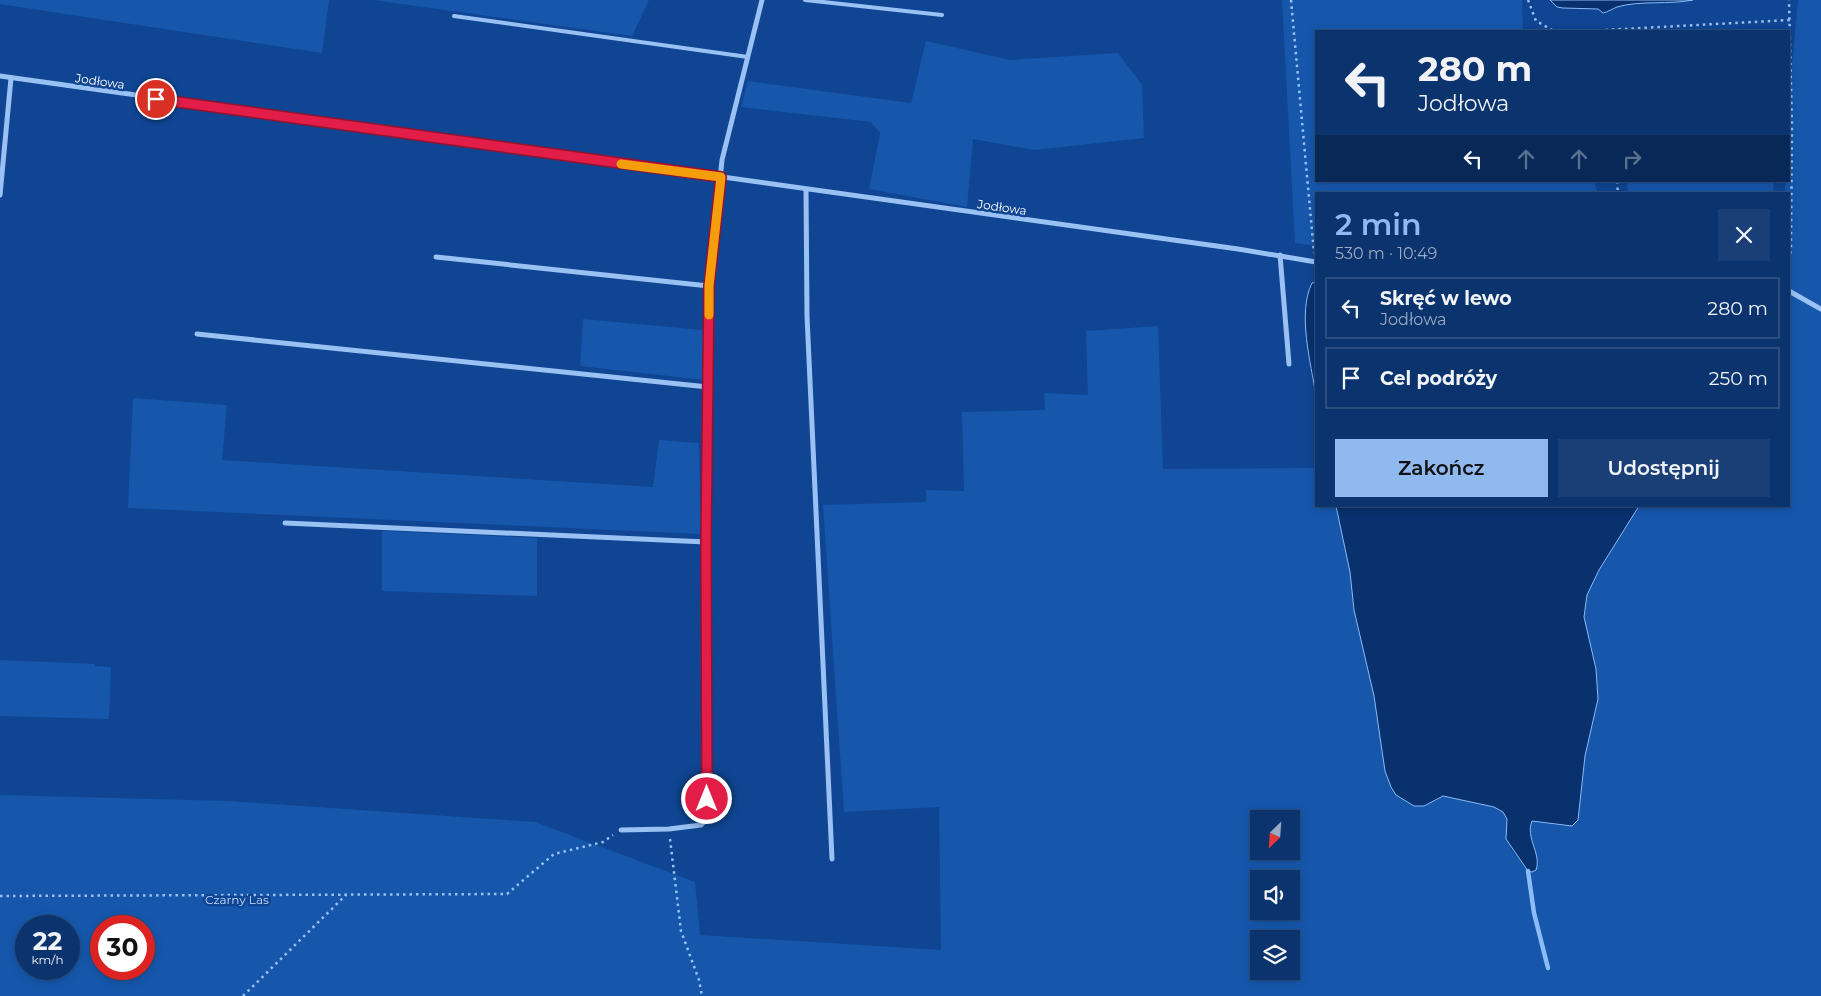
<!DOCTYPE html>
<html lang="pl">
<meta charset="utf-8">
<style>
body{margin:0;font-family:Montserrat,sans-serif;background:#193f76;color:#f1f3f6;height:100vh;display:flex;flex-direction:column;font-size:19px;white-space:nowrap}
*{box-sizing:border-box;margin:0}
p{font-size:16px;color:#9aaac2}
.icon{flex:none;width:28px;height:28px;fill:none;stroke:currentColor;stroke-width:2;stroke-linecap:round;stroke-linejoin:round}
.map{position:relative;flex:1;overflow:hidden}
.side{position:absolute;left:1315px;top:192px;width:475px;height:315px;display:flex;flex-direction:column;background:#0b346e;border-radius:0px;box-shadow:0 2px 8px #0003,0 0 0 1px #2b4f81}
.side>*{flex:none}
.top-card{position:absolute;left:1315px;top:30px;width:475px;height:152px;border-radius:0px;box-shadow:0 2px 8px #0003,0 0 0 1px #2b4f81;background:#0b346e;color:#f1f3f6;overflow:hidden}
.needle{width:32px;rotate:205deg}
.buttons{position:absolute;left:1250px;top:810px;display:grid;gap:10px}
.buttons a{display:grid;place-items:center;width:50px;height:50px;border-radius:0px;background:#0b346e;box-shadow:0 2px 8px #0003,0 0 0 1px #2b4f81;font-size:25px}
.speed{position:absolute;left:15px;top:915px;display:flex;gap:10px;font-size:25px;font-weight:700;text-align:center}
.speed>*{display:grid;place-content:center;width:65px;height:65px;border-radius:50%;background:#0b346e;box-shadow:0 2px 8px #0003,0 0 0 1px #2b4f81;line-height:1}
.speed small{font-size:12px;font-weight:400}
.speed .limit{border:8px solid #d22;background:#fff;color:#111}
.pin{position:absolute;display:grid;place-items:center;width:42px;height:42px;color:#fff;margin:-21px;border:2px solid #fff;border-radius:50%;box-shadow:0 1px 5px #0007}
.me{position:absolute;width:55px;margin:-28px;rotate:0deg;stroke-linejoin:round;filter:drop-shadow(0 0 4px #0008)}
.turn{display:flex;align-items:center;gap:18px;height:105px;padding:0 20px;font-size:22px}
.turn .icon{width:65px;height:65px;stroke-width:2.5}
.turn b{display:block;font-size:35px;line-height:42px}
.lanes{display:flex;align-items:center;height:48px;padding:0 20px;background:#0003;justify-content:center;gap:25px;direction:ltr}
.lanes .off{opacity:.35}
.round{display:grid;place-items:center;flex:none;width:52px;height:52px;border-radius:0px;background:#193f76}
.headline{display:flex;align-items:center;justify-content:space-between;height:85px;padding:0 20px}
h1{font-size:30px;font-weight:600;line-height:38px;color:#90b9f0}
.action{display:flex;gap:10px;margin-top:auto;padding:10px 20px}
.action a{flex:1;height:58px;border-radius:0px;background:#90b9f0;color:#111;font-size:20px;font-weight:600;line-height:58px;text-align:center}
.action a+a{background:#193f76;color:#f1f3f6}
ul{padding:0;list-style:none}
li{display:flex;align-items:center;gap:15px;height:62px;margin:0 10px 8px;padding:0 10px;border:2px solid #2b4f81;border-radius:0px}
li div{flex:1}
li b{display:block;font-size:19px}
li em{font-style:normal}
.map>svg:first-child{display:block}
.green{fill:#1657ac;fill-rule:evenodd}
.water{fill:#08316d;stroke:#8bbbf8}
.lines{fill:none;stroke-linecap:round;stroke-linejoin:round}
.stream{stroke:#8bbbf8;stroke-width:4.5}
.path{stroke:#99c1f4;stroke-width:2.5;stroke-dasharray:2.5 4;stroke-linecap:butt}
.lane{stroke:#99c1f4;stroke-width:4}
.street{stroke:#99c1f4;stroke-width:5}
.route-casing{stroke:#92132f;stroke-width:12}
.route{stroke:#e11d48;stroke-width:9}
.slow{stroke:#f59e0b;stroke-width:9}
.labels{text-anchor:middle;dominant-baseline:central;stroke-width:5;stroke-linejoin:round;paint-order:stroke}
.street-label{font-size:12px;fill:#fff;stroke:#0f4592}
.park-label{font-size:12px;fill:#c1dcfe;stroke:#0f4592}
</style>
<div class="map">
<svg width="1821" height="996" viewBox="0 0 1821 996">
<rect width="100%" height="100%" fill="#0f4592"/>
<g class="green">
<path d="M 0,0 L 329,0 L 322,53 L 0,4 Z"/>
<path d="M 373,0 L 649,0 L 632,36 Z"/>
<path d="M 1282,0 L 1522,0 L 1523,31 L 1316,31 L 1316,181 L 1594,181 L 1598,194 L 1316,194 L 1316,246 L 1295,243 Z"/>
<path d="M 1798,0 L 1821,0 L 1821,996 L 0,996 L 0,795 L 228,801 L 535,822 L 695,882 L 700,935 L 941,950 L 939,807 L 844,812 L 823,505 L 926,502 L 926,490 L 964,491 L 962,412 L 1045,410 L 1044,393 L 1088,395 L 1086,331 L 1158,326 L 1163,469 L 1316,468 L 1316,506 L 1336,506 L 1350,572 L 1354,610 L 1374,696 L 1385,771 L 1391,787 L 1424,806 L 1443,796 L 1494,807 L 1503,812 L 1507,819 L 1511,849 L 1528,870 L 1539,864 L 1529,828 L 1532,821 L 1563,826 L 1585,756 L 1598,699 L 1596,669 L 1584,617 L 1587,595 L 1599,570 L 1639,506 L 1789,506 L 1789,194 L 1785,194 L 1785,181 L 1789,181 L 1789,96 ZM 1259,819 L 1291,819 L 1291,851 L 1259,851 ZM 1259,879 L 1291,879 L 1291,911 L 1259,911 ZM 26,926 L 69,926 L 69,969 L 26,969 ZM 101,926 L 144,926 L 144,969 L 101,969 ZM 1259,939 L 1291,939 L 1291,971 L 1259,971 Z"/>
<path d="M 926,41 L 1010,60 L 1118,53 L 1142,85 L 1144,138 L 1034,150 L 973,139 L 967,207 L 869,189 L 880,133 L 871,122 L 741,107 L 748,81 L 911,103 Z"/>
<path d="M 1627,181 L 1774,181 L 1773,194 L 1628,194 Z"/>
<path d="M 583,319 L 703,330 L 704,380 L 580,366 Z"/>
<path d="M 133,398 L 227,405 L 222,460 L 653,487 L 659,440 L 699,443 L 701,534 L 128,508 Z"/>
<path d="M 382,531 L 537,538 L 537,596 L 382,591 Z"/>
<path d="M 0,660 L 95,664 L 95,666 L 111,667 L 109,719 L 0,716 Z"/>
</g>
<g class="water">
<path d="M 1550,0 L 1693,0 C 1668,5 1641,0 1617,7 C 1612,9 1608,12 1603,13 L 1598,9 L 1563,8 L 1557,7 Z"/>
<path d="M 1316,282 L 1316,396 C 1311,363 1297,313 1312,283 Z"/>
<path d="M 1336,506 L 1639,506 L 1599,570 L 1587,595 L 1584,617 L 1596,669 L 1598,699 L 1585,756 L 1578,820 L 1572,826 L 1532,821 C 1525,838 1542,854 1536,870 L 1532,872 L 1528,871 L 1506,839 L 1507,819 L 1503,812 L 1494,807 L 1443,796 L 1424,806 L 1414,806 L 1396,795 L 1391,787 L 1385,771 L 1374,696 L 1354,610 L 1350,572 Z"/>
</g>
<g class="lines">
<path class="stream" d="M 1528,871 L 1534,913 L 1548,968"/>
<g class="path">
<path d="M 1291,0 L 1314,253"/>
<path d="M 1528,0 L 1536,21 L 1554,31"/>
<path d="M 1586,31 L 1790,20"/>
<path d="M 1617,181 L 1618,194"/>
<path d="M 1789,260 L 1791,249 L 1792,125 L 1789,0"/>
<path d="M 670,839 L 681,931 L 699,980 L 702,996"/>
<path d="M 0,896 L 507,894 L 554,854 L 603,842 L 613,835"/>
<path d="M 243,996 L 346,895"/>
</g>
<g class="lane">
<path d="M 805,0 L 942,15"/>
<path d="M 454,16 L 748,57"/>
</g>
<g class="street">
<path d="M 0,76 L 1238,249 L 1316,262"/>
<path d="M 806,189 L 807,316 L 832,859"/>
<path d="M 0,195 L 11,78"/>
<path d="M 1280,255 L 1289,364"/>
<path d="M 436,257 L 709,286"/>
<path d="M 1789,291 L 1821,309"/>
<path d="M 197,334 L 708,387"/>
<path d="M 285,523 L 706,542"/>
<path d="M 621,830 L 669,829 L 701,825 L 707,819 L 706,542 L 709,286 L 722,160 L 762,0"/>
</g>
</g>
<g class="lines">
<defs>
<path id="route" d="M 156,99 L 721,177 L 709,286 L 706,542 L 707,799"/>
</defs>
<use href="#route" class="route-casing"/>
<use href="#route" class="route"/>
<path class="slow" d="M 621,164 L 721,177 L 709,286 L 709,315"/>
</g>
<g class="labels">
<g class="street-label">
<text transform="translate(100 81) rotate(8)">Jodłowa</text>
<text transform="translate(1002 207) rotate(8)">Jodłowa</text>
</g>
<g class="park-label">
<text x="237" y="899">Czarny Las</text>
</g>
</g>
</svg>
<div class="buttons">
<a><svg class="needle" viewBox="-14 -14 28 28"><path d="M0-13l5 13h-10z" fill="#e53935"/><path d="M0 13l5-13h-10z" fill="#9aaac2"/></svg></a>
<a><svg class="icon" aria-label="sound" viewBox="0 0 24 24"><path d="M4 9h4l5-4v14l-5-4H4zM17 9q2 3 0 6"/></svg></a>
<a><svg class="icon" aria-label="layers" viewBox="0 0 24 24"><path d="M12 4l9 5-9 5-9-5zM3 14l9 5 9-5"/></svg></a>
</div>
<div class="speed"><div>22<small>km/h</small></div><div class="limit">30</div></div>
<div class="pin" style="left:156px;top:99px;background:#d93025"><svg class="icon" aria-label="arrive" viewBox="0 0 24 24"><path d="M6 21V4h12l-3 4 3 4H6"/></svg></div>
<svg class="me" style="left:707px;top:799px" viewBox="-20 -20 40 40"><circle r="17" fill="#e11d48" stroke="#fff" stroke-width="3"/><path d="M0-11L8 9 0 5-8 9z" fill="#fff"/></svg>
<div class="top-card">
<div class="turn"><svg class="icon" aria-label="left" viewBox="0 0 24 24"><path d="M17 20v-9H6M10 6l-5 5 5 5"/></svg><div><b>280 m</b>Jodłowa</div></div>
<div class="lanes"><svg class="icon" aria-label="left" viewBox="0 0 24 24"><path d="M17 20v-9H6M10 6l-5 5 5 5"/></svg><svg class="icon off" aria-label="ahead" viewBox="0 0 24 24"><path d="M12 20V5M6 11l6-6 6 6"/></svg><svg class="icon off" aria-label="ahead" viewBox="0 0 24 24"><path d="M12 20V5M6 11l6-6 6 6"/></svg><svg class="icon off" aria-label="right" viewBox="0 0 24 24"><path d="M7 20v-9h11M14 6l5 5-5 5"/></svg></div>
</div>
<section class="side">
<div class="headline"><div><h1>2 min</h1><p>530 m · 10:49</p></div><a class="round"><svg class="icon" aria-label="close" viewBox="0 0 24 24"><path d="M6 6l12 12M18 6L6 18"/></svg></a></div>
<ul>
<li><svg class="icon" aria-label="left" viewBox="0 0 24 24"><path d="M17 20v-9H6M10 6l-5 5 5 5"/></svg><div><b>Skręć w lewo</b><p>Jodłowa</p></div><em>280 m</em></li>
<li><svg class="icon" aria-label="arrive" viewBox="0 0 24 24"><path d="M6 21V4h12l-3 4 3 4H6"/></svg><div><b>Cel podróży</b></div><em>250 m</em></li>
</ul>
<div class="action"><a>Zakończ</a><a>Udostępnij</a></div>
</section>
</div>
